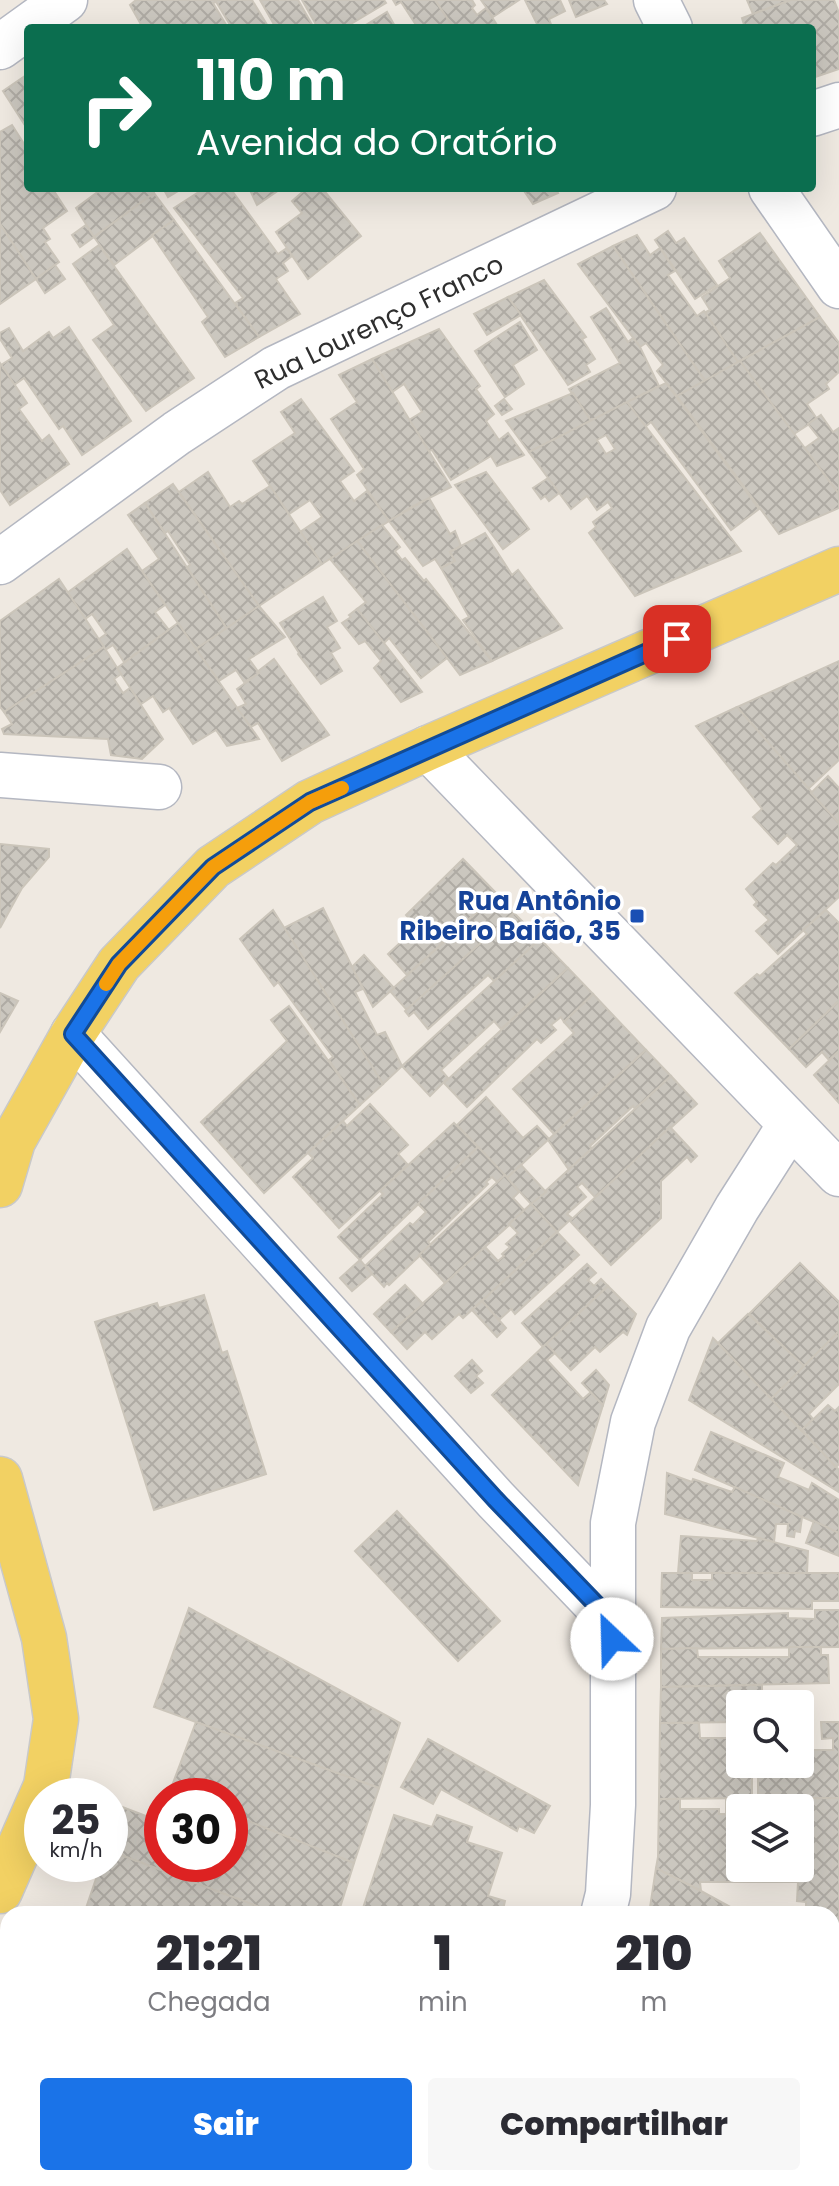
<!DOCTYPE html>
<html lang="pt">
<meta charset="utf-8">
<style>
body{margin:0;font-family:Poppins,sans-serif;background:#f7f7f7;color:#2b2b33;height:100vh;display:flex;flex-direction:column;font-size:30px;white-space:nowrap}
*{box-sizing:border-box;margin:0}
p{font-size:26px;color:#7c7c81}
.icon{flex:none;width:44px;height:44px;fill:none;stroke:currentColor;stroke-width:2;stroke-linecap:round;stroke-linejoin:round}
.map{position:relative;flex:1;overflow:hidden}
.drawer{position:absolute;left:0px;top:1906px;width:840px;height:280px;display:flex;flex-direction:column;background:#fff;border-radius:24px 24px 0 0;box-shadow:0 8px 32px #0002}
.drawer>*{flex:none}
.banner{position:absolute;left:24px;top:24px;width:792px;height:168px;border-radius:8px;box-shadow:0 8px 32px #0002;background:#0b6e4f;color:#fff;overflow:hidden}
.fabs{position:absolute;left:726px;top:1690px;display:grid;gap:16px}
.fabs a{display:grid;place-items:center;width:88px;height:88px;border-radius:8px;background:#fff;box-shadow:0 8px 32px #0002;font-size:40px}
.speed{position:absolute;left:24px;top:1778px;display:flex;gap:16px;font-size:40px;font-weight:700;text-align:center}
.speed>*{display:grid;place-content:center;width:104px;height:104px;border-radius:50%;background:#fff;box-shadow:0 8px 32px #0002;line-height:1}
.speed small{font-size:20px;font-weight:400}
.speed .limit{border:12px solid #d22;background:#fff;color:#111}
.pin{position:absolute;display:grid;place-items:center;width:68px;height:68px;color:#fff;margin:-34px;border-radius:16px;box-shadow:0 4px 12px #0006}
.me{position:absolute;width:88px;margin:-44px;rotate:336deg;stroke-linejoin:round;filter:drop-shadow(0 0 6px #0008)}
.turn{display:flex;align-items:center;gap:28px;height:168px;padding:0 40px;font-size:36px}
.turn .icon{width:104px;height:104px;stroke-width:2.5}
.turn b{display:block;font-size:56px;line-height:68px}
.eta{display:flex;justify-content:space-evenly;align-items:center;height:136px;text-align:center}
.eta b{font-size:48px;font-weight:800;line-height:56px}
.cta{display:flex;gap:16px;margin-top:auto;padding:16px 40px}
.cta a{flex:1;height:92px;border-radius:8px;background:#1a73e8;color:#fff;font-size:32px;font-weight:800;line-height:92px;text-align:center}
.cta a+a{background:#f7f7f7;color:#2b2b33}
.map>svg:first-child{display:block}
.building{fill:url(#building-cross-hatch);stroke:#cbc5ba;stroke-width:2;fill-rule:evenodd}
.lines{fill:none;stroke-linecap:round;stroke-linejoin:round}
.minor-casing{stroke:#b4b7c1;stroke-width:47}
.major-casing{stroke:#c9c9c9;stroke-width:47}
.minor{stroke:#fff;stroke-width:44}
.major{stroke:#f2d163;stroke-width:44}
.route-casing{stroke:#114b97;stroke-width:20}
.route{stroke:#1a73e8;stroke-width:14}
.slow{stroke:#f59e0b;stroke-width:14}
.transit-dot{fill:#1a4fb4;stroke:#fff;stroke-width:3}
.labels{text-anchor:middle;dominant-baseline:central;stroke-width:7;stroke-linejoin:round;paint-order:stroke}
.street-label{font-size:26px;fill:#2e2e2e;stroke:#fff}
.transit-label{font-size:26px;font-weight:bold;fill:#164399;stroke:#fff;text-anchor:end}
</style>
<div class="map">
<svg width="839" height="2186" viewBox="0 0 839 2186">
<defs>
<pattern id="building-cross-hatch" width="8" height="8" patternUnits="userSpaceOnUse" patternTransform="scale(2)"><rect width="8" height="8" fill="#cbc7bf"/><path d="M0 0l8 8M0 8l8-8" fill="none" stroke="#afaba4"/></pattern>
</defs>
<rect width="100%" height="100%" fill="#efe9e1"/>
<g class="building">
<path d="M 136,0 L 215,0 L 216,2 L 213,3 L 228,28 L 143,28 L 130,5 Z"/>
<path d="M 215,0 L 252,0 L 269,28 L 232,28 Z"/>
<path d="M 260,0 L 298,0 L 314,28 L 276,28 Z"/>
<path d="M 302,0 L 384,0 L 386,3 L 344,28 L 318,28 Z"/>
<path d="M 393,0 L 435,0 L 454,28 L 418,28 L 401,2 L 396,5 Z"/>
<path d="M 435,0 L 472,0 L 475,5 L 472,8 L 477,15 L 486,8 L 499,28 L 454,28 Z"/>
<path d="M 481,0 L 519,0 L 493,17 Z"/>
<path d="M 525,0 L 560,0 L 565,11 L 549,19 L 552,27 L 539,28 Z"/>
<path d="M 569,0 L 604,0 L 607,4 L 576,17 Z"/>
<path d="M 747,0 L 791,0 L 753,14 Z"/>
<path d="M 791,0 L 834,0 L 839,13 L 839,69 L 812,78 L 812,28 L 745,28 L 742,18 Z"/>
<path d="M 387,12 L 396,28 L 361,28 Z"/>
<path d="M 28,74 L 28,130 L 3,91 Z"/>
<path d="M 12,125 L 28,150 L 28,188 L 52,188 L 67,211 L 43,228 L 50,239 L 45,242 L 59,262 L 36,279 L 0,224 L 0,132 Z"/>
<path d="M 103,188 L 151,188 L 154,193 L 94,237 L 76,208 Z"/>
<path d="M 163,188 L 183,188 L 168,197 Z"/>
<path d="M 205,188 L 230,188 L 278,254 L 287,248 L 292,256 L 283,263 L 288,271 L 276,279 L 300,314 L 259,337 L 235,303 L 243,298 L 174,208 Z"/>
<path d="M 249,188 L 282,188 L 257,205 Z"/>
<path d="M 307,188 L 322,188 L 361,236 L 308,279 L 276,232 L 302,213 L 292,201 Z"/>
<path d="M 522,188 L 555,188 L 558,193 L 533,204 Z"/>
<path d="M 154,193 L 174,220 L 114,265 L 94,237 Z"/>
<path d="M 174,220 L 259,337 L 225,357 L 202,322 L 208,317 L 152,235 Z"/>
<path d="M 0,224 L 36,279 L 0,304 Z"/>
<path d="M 86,225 L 94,237 L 80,247 L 72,235 Z"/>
<path d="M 668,231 L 676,243 L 684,238 L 717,285 L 695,299 L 655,240 Z"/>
<path d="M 760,233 L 820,317 L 738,362 L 704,313 L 710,310 L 702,297 L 730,278 L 719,261 Z"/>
<path d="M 637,235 L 650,255 L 660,248 L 675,271 L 668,275 L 697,316 L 704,311 L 738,362 L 705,381 L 613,246 Z"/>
<path d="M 99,245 L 194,378 L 146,411 L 93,340 L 114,325 L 73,264 Z"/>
<path d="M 613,246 L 705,381 L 677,396 L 657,371 L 663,365 L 646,343 L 640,347 L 578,264 Z"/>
<path d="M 55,265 L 65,279 L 45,293 L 36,279 Z"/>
<path d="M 544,280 L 586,337 L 582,339 L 595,359 L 586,365 L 590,372 L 568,385 L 508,297 Z"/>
<path d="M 508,297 L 521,315 L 487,335 L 474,314 Z"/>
<path d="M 606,308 L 628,342 L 633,338 L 640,347 L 659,386 L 591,421 L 569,389 L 620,363 L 591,317 Z"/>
<path d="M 820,317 L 839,343 L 839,372 L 826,384 L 829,389 L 807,404 L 817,419 L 794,434 L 740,361 Z"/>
<path d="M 520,322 L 537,350 L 513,365 L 524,384 L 505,397 L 475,351 Z"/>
<path d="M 69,327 L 131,421 L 82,455 L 63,426 L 59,429 L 24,378 L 14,385 L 1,365 L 12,358 L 0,339 L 0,333 L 9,328 L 23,351 L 49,332 L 53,338 Z"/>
<path d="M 439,329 L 480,386 L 476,389 L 494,414 L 486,421 L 499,440 L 508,433 L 524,455 L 522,456 L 497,466 L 491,456 L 451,480 L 432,450 L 429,451 L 409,420 L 422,412 L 404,384 L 392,392 L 372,359 Z"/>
<path d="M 372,359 L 451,487 L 413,506 L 389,521 L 357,475 L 364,469 L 331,419 L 357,402 L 339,375 Z"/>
<path d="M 740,361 L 839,494 L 839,508 L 779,534 L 677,396 Z"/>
<path d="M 0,363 L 27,403 L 19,409 L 42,441 L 49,435 L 69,464 L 10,505 L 0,490 Z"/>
<path d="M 666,383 L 759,509 L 731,530 L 651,422 L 645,427 L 627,402 Z"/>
<path d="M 573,393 L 591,421 L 529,452 L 506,421 Z"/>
<path d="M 301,399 L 354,471 L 340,481 L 354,501 L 367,491 L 389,521 L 322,564 L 300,532 L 322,517 L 310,500 L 289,514 L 253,461 L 295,433 L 281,412 Z"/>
<path d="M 504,399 L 512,409 L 502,415 L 495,406 Z"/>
<path d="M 627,402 L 741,551 L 635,596 L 589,533 L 596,527 L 593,522 L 612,508 L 608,502 L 597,510 L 587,496 L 571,509 L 529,452 ZM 606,435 L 615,449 L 606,454 L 597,440 Z"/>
<path d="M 821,415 L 833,432 L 839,428 L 839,494 L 805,448 L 819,438 L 808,424 Z"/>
<path d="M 208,472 L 230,507 L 239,501 L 242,504 L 270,486 L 322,564 L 259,606 L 179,492 Z"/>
<path d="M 486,472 L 529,529 L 503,549 L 455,485 Z"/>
<path d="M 548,478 L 559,493 L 549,501 L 545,496 L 541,499 L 533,488 Z"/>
<path d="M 173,484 L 259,606 L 227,629 L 187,567 L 190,565 L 168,531 L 165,533 L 145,503 Z"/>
<path d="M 429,498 L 450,534 L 455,531 L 461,546 L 450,552 L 455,561 L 441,568 L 435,559 L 423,566 L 389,521 Z"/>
<path d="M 145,503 L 227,629 L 196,649 L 142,571 L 159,559 L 128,515 Z"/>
<path d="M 382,525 L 400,547 L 395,551 L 402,560 L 405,558 L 424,581 L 426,579 L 492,661 L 460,675 L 447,658 L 357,541 Z"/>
<path d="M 485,533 L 512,575 L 518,570 L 562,628 L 492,661 L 463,620 L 469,617 L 441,568 L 455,561 L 450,552 Z"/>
<path d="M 357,541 L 447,658 L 421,678 L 389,638 L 384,643 L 357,609 L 366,602 L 330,559 Z"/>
<path d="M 127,549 L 165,605 L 155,612 L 169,630 L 124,662 L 113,645 L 105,650 L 99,639 L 106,634 L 92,614 L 85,619 L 67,593 Z"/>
<path d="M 59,579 L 104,647 L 4,712 L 0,707 L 0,621 Z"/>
<path d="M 323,597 L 337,621 L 327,627 L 340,648 L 331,653 L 342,671 L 321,684 L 298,654 L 299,653 L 280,623 Z"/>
<path d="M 259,606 L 285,637 L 249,659 L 259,673 L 244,682 L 236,670 L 219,681 L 196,649 Z"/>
<path d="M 357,609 L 384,643 L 422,692 L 401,702 L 374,668 L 381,661 L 365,641 L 359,644 L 342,623 L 351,617 L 349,615 Z"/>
<path d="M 178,623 L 196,649 L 259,739 L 227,746 L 216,730 L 193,744 L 169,708 L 163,712 L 153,696 L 141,704 L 117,668 Z"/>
<path d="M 104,647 L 121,674 L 114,679 L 123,693 L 130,688 L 163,739 L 142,759 L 111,755 L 108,739 L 4,734 L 2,729 L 12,724 L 4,712 Z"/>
<path d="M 274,659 L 329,735 L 282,761 L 258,723 L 251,727 L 237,708 L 246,704 L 237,689 L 259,673 L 257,672 Z"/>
<path d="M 839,661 L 839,760 L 808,789 L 737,707 Z"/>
<path d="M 737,707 L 839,823 L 839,897 L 778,954 L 756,931 L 769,920 L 754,905 L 757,902 L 746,889 L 773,863 L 776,865 L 797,845 L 787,835 L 778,844 L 753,817 L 762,809 L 696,726 Z"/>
<path d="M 828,776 L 839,788 L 839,823 L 811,793 Z"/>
<path d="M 0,844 L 49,849 L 49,857 L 22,888 L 0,928 Z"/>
<path d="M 463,859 L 497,894 L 407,975 L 388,954 L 417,927 L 406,915 Z"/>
<path d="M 497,894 L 514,913 L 407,1010 L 390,991 Z"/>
<path d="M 323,908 L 363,989 L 355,992 L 377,1035 L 385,1032 L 402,1066 L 383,1084 L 284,928 Z"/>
<path d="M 273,910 L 383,1084 L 360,1105 L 329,1060 L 333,1057 L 278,982 L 274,986 L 240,939 Z"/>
<path d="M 826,910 L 839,923 L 839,1001 L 789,1049 L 735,993 L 757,974 L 760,976 L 807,934 L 803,930 Z"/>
<path d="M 514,913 L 540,939 L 495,982 L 488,975 L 428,1029 L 414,1012 L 409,1016 L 405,1011 Z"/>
<path d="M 540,939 L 568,968 L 501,1029 L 494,1021 L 441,1070 L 448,1078 L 430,1096 L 402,1066 Z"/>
<path d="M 364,955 L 394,988 L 373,1007 L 352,967 Z"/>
<path d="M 568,968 L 593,994 L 564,1022 L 561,1017 L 551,1025 L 556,1030 L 541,1043 L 537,1039 L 467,1107 L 444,1083 Z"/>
<path d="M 0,993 L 18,1001 L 0,1032 Z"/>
<path d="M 593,994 L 646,1050 L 554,1134 L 513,1089 L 574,1033 L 564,1022 Z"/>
<path d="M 839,1001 L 839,1051 L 829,1060 L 822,1052 L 806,1067 L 789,1049 Z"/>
<path d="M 289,1006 L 360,1105 L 264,1193 L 201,1122 L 287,1041 L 271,1020 Z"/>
<path d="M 646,1050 L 671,1076 L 635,1109 L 633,1106 L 590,1146 L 592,1149 L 569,1170 L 548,1140 Z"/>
<path d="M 839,1051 L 839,1103 L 814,1075 Z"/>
<path d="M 671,1076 L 697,1104 L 595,1197 L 582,1183 L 577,1187 L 586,1197 L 567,1214 L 572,1218 L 557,1232 L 531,1204 Z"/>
<path d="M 486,1097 L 523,1138 L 537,1126 L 549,1139 L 507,1178 L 457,1125 Z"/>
<path d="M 370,1104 L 408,1145 L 398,1154 L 408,1165 L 339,1228 L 293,1177 L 313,1158 L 308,1153 L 343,1121 L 347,1126 Z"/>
<path d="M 454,1123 L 478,1147 L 360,1260 L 338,1237 L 383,1194 L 380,1191 Z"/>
<path d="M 670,1127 L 697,1156 L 691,1162 L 687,1157 L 661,1181 L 661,1218 L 611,1265 L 570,1221 Z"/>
<path d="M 478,1147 L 505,1175 L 497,1182 L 492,1177 L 486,1182 L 488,1184 L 428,1242 L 431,1245 L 389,1285 L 387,1283 L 384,1287 L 365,1266 L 410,1223 L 413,1225 L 426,1212 L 418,1204 Z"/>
<path d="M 521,1165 L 546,1192 L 531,1204 L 507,1178 Z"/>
<path d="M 505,1175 L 519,1192 L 513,1198 L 525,1211 L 445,1283 L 419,1255 Z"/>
<path d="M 531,1204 L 557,1232 L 463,1318 L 459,1314 L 432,1339 L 425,1332 L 407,1349 L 391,1332 L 485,1247 L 498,1261 L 504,1256 L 502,1254 L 510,1247 L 506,1244 L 518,1233 L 509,1224 Z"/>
<path d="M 557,1232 L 579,1255 L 515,1314 L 511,1309 L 499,1320 L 482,1301 Z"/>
<path d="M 360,1260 L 372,1274 L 352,1291 L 340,1278 Z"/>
<path d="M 800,1263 L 839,1302 L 839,1331 L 804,1366 L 749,1314 Z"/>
<path d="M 587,1264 L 596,1273 L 588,1280 L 594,1286 L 601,1279 L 608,1286 L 543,1347 L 522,1323 Z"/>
<path d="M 405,1285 L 423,1304 L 391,1332 L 374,1314 Z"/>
<path d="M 608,1286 L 636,1314 L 627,1335 L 623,1332 L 600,1352 L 595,1347 L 571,1370 L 546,1344 Z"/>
<path d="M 204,1295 L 222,1353 L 227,1351 L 266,1474 L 154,1510 L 95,1322 L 157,1303 L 159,1308 Z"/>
<path d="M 482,1301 L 506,1328 L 497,1337 L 472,1310 Z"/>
<path d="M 748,1314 L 804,1366 L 771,1399 L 718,1343 Z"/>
<path d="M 839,1331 L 839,1384 L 809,1414 L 813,1419 L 802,1430 L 771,1399 Z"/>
<path d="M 713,1338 L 839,1470 L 839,1492 L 689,1400 Z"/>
<path d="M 546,1344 L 555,1353 L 547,1360 L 583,1399 L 591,1392 L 603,1405 L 578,1485 L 492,1395 Z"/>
<path d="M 472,1360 L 482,1371 L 476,1376 L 483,1383 L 471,1393 L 455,1376 Z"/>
<path d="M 596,1370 L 609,1385 L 603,1405 L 582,1383 Z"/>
<path d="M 828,1405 L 835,1411 L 839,1407 L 839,1464 L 836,1467 L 802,1430 Z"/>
<path d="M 711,1432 L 784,1463 L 778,1477 L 809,1490 L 812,1483 L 839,1500 L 839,1533 L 695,1470 Z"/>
<path d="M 667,1473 L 692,1482 L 693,1479 L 732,1492 L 735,1487 L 802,1517 L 800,1532 L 795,1531 L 794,1537 L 787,1536 L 788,1524 L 776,1524 L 774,1542 L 665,1514 Z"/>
<path d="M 397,1511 L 500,1621 L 458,1661 L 355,1551 Z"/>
<path d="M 814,1521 L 839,1533 L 839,1556 L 806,1543 Z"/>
<path d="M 681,1536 L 757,1541 L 758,1538 L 808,1551 L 807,1573 L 678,1573 Z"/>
<path d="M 662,1573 L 692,1573 L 692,1580 L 712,1580 L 712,1573 L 839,1573 L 839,1601 L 812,1601 L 812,1609 L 661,1607 Z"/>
<path d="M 189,1608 L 400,1723 L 379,1788 L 154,1707 Z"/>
<path d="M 815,1610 L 839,1610 L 839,1647 L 661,1649 L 662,1618 L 788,1613 L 788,1618 L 815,1619 Z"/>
<path d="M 789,1647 L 821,1647 L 821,1655 L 828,1655 L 829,1683 L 661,1687 L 661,1649 L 697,1648 L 698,1657 L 789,1657 Z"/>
<path d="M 762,1685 L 762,1704 L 740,1704 L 740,1722 L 660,1723 L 661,1687 Z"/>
<path d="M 196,1722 L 379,1788 L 354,1863 L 230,1814 L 230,1796 L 183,1796 L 170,1791 Z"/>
<path d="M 800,1722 L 808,1722 L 809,1750 L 833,1750 L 833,1738 L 822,1739 L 821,1722 L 839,1722 L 839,1798 L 758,1799 L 758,1764 L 800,1764 Z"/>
<path d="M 660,1723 L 699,1723 L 700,1738 L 740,1738 L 740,1764 L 745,1764 L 745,1772 L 752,1772 L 752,1798 L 659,1799 Z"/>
<path d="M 428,1739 L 550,1806 L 534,1833 L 519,1826 L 517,1831 L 441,1789 L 433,1804 L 401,1787 Z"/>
<path d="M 839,1798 L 839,1922 L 832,1922 L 832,1914 L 806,1914 L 806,1902 L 797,1901 L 798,1882 L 700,1882 L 701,1891 L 656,1868 L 658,1857 L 659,1799 L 680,1799 L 680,1809 L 719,1809 L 719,1814 L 726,1814 L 726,1799 ZM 740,1808 L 800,1808 L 800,1868 L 740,1868 Z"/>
<path d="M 117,1805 L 159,1821 L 162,1812 L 162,1864 L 230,1864 L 230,1814 L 354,1863 L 338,1914 L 278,1914 L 110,1851 L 110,1823 Z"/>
<path d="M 394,1815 L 432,1827 L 437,1815 L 472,1827 L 467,1842 L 502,1853 L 488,1896 L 505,1901 L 502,1914 L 361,1914 Z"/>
<path d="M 110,1851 L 278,1914 L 84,1914 L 101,1864 L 110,1864 Z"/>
<path d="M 656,1868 L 701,1891 L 743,1914 L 649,1914 Z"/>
<path d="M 832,1922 L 839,1922 L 839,1964 L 832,1961 Z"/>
<path d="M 832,2011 L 839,2012 L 839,2159 L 832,2158 Z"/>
<path d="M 25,2178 L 94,2178 L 102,2181 L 104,2178 L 130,2179 L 127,2186 L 22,2186 Z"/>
<path d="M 128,2178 L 243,2178 L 240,2186 L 151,2186 Z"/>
<path d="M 243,2178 L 341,2178 L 361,2186 L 251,2186 L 242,2183 Z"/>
<path d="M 341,2178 L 421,2178 L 443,2186 L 361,2186 Z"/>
</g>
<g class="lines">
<defs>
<g id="minor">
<path d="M 656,0 L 670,28"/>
<path d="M 0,47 L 65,0"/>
<path d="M 812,114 L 839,105"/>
<path d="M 771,188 L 839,286"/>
<path d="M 0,562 L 177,433 L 276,368 L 654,188"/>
<path d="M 428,748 L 839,1174"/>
<path d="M 0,775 L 159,787"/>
<path d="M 73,1034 L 495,1499 L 612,1621"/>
<path d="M 603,1914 L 608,1894 L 613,1805 L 613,1523 L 633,1422 L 668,1328 L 737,1208 L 790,1125"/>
<path d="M 656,2178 L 718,2186"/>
<path d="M 500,2186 L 504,2178"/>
</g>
<g id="major">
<path d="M 0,1185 L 13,1141 L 73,1034 L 119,964 L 213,867 L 310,802 L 428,748 L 839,569"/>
<path d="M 0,1479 L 44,1638 L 56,1719 L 46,1786 L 0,1891"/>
</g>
</defs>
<use href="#minor" class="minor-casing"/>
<use href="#major" class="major-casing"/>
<use href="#minor" class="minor"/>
<use href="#major" class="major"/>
</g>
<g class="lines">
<defs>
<path id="route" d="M 612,1639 L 612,1621 L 495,1499 L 73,1034 L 119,964 L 213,867 L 310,802 L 677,639"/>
</defs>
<use href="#route" class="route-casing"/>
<use href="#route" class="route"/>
<path class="slow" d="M 106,984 L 119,964 L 213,867 L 310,802 L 342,788"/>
</g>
<rect class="transit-dot" x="629" y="908" width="16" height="16" rx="4"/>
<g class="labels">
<g class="street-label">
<text transform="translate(379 322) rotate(-26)">Rua Lourenço Franco</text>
</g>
<g class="transit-label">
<text x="621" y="901">Rua Antônio<tspan x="621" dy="30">Ribeiro Baião, 35</tspan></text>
</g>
</g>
</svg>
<div class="fabs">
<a><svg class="icon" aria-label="search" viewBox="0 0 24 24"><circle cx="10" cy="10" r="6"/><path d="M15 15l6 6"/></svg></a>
<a><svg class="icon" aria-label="layers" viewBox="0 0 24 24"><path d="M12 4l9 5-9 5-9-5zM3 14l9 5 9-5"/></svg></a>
</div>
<div class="speed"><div>25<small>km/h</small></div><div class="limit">30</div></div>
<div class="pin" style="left:677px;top:639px;background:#d93025"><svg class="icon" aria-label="arrive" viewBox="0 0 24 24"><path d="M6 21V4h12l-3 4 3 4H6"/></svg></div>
<svg class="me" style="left:612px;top:1639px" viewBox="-20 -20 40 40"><circle r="19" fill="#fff"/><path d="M0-13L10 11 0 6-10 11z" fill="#1a73e8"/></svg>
<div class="banner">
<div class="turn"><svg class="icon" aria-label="right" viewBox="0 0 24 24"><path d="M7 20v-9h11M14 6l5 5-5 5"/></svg><div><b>110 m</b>Avenida do Oratório</div></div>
</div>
<section class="drawer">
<div class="eta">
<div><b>21:21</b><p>Chegada</p></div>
<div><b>1</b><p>min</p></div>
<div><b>210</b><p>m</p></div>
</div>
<div class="cta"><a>Sair</a><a>Compartilhar</a></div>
</section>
</div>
